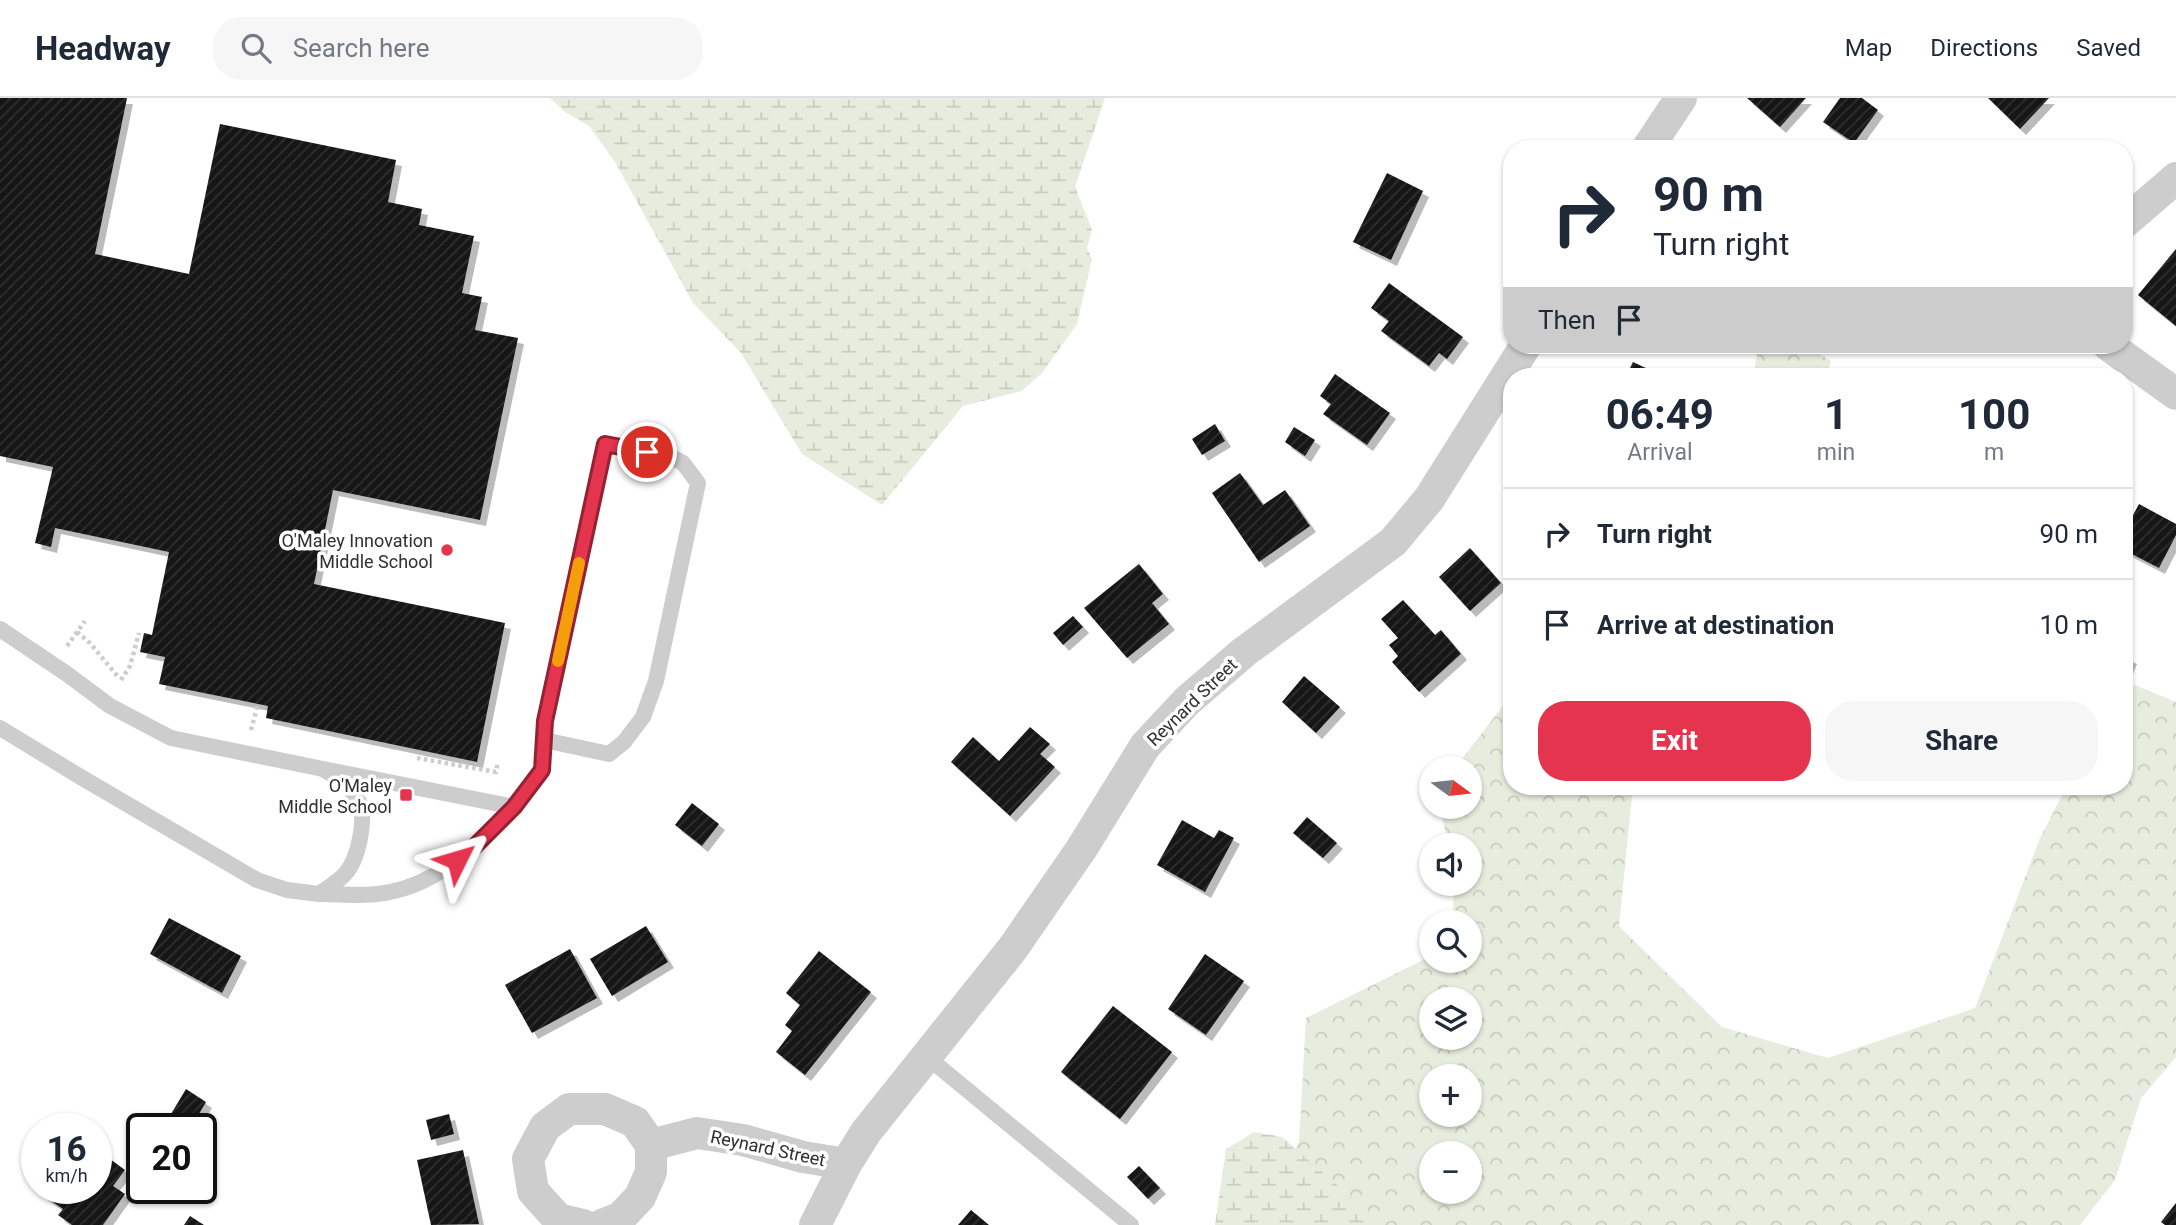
<!DOCTYPE html>
<meta charset="utf-8">
<style>
body{margin:0;font-family:Roboto,sans-serif;background:#f6f6f7;color:#1f2937;height:100vh;display:flex;flex-direction:column;font-size:26px;white-space:nowrap}
*{box-sizing:border-box;margin:0}
p{font-size:23px;color:#747a83}
.icon{flex:none;width:38px;height:38px;fill:none;stroke:currentColor;stroke-width:2;stroke-linecap:round;stroke-linejoin:round}
.map{position:relative;flex:1;overflow:hidden}
.drawer{position:absolute;left:1503px;top:270px;width:630px;height:427px;display:flex;flex-direction:column;background:#fff;border-radius:28px;box-shadow:0 2px 5px #0004}
.drawer>*{flex:none}
.guide{position:absolute;left:1503px;top:42px;width:630px;height:214px;border-radius:28px;box-shadow:0 2px 5px #0004;background:#fff;color:#1f2937;overflow:hidden}
.needle{width:46px;rotate:105deg}
.fabs{position:absolute;left:1419px;top:658px;display:grid;gap:14px}
.fabs a{display:grid;place-items:center;width:63px;height:63px;border-radius:50%;background:#fff;box-shadow:0 2px 5px #0004;font-size:35px}
.speed{position:absolute;left:21px;top:1015px;display:flex;gap:14px;font-size:35px;font-weight:700;text-align:center}
.speed>*{display:grid;place-content:center;width:91px;height:91px;border-radius:50%;background:#fff;box-shadow:0 2px 5px #0004;line-height:1}
.speed small{font-size:18px;font-weight:400}
.speed .limit{border:4px solid #111;border-radius:10px;background:#fff;color:#111}
.pin{position:absolute;display:grid;place-items:center;width:60px;height:60px;color:#fff;margin:-30px;border:4px solid #fff;border-radius:50%;box-shadow:0 2px 7px #0007}
.me{position:absolute;width:77px;margin:-38px;rotate:50deg;stroke-linejoin:round;filter:drop-shadow(0 0 5px #0008)}
.turn{display:flex;align-items:center;gap:24px;height:147px;padding:0 35px;font-size:32px}
.turn .icon{width:91px;height:91px;stroke-width:2.5}
.turn b{display:block;font-size:49px;line-height:60px}
.then{display:flex;align-items:center;height:66px;padding:0 35px;background:#0003;gap:14px;font-size:26px}
.eta{display:flex;justify-content:space-evenly;align-items:center;height:119px;text-align:center}
.eta b{font-size:42px;font-weight:700;line-height:49px}
.cta{display:flex;gap:14px;margin-top:auto;padding:14px 35px}
.cta a{flex:1;height:80px;border-radius:28px;background:#e5344d;color:#fff;font-size:28px;font-weight:700;line-height:80px;text-align:center}
.cta a+a{background:#f6f6f7;color:#1f2937}
ul{padding:0;list-style:none}
li{display:flex;align-items:center;gap:21px;height:91px;padding:0 35px;border-top:2px solid #e0e1e3}
li div{flex:1}
li b{display:block;font-size:26px}
li em{font-style:normal}
header{display:flex;align-items:center;gap:42px;box-sizing:border-box;height:98px;padding:0 35px;background:#fff;border-bottom:2px solid #e0e1e3}
header strong{font-size:33px}
nav{display:flex;gap:38px;margin-inline-start:auto;font-size:24px}
.search{width:490px;height:63px;background:#f6f6f7;display:flex;align-items:center;gap:18px;box-sizing:border-box;padding:0 24px;border-radius:28px;color:#747a83;font-size:26px}
.map>svg:first-child{display:block}
.forest{fill:url(#forest-crowns);fill-rule:evenodd}
.wetland{fill:url(#wetland-marsh)}
.building{fill:url(#building-hatch);filter:url(#shadow)}
.lines{fill:none;stroke-linecap:round;stroke-linejoin:round}
.path{stroke:#cdcdcd;stroke-width:4.5;stroke-dasharray:3.5 3.5;stroke-linecap:butt}
.lane{stroke:#cdcdcd;stroke-width:16}
.street{stroke:#cdcdcd;stroke-width:32}
.route-casing{stroke:#952232;stroke-width:18}
.route{stroke:#e5344d;stroke-width:12}
.slow{stroke:#f59e0b;stroke-width:12}
.poi-dot{fill:#e5344d;stroke:#fff;stroke-width:2.5}
.labels{text-anchor:middle;dominant-baseline:central;stroke-width:7;stroke-linejoin:round;paint-order:stroke}
.poi-label{font-size:18px;fill:#303030;stroke:#fff;text-anchor:end}
.street-label{font-size:18px;fill:#303030;stroke:#fff}
</style>
<header>
<strong>Headway</strong>
<div class="search"><svg class="icon" aria-label="search" viewBox="0 0 24 24"><circle cx="10" cy="10" r="6"/><path d="M15 15l6 6"/></svg>Search here</div>
<nav><a>Map</a><a>Directions</a><a>Saved</a></nav>
</header>
<div class="map">
<svg width="2176" height="1127" viewBox="0 0 2176 1127">
<defs>
<pattern id="forest-crowns" width="20" height="18" patternUnits="userSpaceOnUse" patternTransform="scale(1.75)"><rect width="20" height="18" fill="#e7edde"/><path d="M2 6a3 3 0 1 1 6 0M12 15a3 3 0 1 1 6 0" fill="none" stroke="#c6ccbf"/></pattern>
<pattern id="wetland-marsh" width="20" height="14" patternUnits="userSpaceOnUse" patternTransform="scale(1.75)"><rect width="20" height="14" fill="#e7edde"/><path d="M1 5h8M5 5V1M11 12h8M15 12V8" fill="none" stroke="#c6ccbf"/></pattern>
<pattern id="building-hatch" width="6" height="6" patternUnits="userSpaceOnUse" patternTransform="scale(1.75)"><rect width="6" height="6" fill="#171717"/><path d="M-1 1l2-2M0 6l6-6M5 7l2-2" fill="none" stroke="#303030"/></pattern>
<filter id="shadow"><feDropShadow dx="6" dy="6" stdDeviation="0" flood-color="#0004"/></filter>
</defs>
<rect width="100%" height="100%" fill="#fff"/>
<g class="forest">
<path d="M 1759,247 L 1804,247 L 1831,263 L 1827,278 L 1753,278 Z"/>
<path d="M 2135,587 L 2176,604 L 2176,959 L 2141,1000 L 2115,1082 L 2080,1127 L 1238,1127 L 1299,1045 L 1306,920 L 1431,858 L 1432,863 L 1470,863 L 1470,824 L 1453,824 L 1454,786 L 1470,786 L 1470,747 L 1448,747 L 1440,709 L 1470,709 L 1470,670 L 1455,670 L 1512,596 L 1512,688 L 1633,688 L 1619,828 L 1722,929 L 1828,960 L 1975,910 L 2040,740 L 2067,688 L 2124,688 L 2125,599 ZM 1432,901 L 1470,901 L 1470,940 L 1432,940 ZM 1432,978 L 1470,978 L 1470,1017 L 1432,1017 ZM 1432,1055 L 1470,1055 L 1470,1094 L 1432,1094 Z"/>
</g>
<g class="wetland">
<path d="M 550,0 L 1105,0 L 1075,89 L 1092,132 L 1087,150 L 1092,161 L 1077,226 L 1042,275 L 1022,293 L 963,308 L 882,407 L 802,356 L 741,255 L 693,205 L 615,64 L 589,28 L 565,14 Z"/>
<path d="M 1254,1034 L 1282,1039 L 1383,1127 L 1215,1127 L 1226,1051 Z"/>
</g>
<g class="building">
<path d="M 0,0 L 127,0 L 95,156 L 189,176 L 220,26 L 396,62 L 388,104 L 422,111 L 419,127 L 474,138 L 462,195 L 482,199 L 475,232 L 518,240 L 480,422 L 333,392 L 314,486 L 505,525 L 477,664 L 266,620 L 268,608 L 159,586 L 165,559 L 140,554 L 144,535 L 152,537 L 169,454 L 55,430 L 51,449 L 35,445 L 53,369 L 0,358 Z"/>
<path d="M 1747,0 L 1806,0 L 1780,29 Z"/>
<path d="M 1840,0 L 1862,0 L 1878,12 L 1854,45 L 1823,24 Z"/>
<path d="M 1988,0 L 2049,0 L 2020,31 Z"/>
<path d="M 1387,75 L 1423,93 L 1391,162 L 1353,144 Z"/>
<path d="M 2176,151 L 2176,228 L 2138,197 Z"/>
<path d="M 1389,185 L 1463,239 L 1447,261 L 1439,255 L 1429,268 L 1381,233 L 1389,223 L 1371,210 Z"/>
<path d="M 1633,264 L 1663,278 L 1626,278 Z"/>
<path d="M 1335,276 L 1390,315 L 1367,347 L 1323,316 L 1331,306 L 1320,298 Z"/>
<path d="M 1215,326 L 1225,343 L 1202,357 L 1192,341 Z"/>
<path d="M 1294,329 L 1315,342 L 1305,358 L 1285,344 Z"/>
<path d="M 1240,375 L 1263,407 L 1285,392 L 1310,428 L 1259,464 L 1212,395 Z"/>
<path d="M 2139,406 L 2176,426 L 2176,437 L 2159,470 L 2124,452 L 2124,434 Z"/>
<path d="M 1470,450 L 1501,485 L 1470,513 L 1439,479 Z"/>
<path d="M 1139,466 L 1163,496 L 1152,505 L 1169,526 L 1127,560 L 1084,510 Z"/>
<path d="M 1403,502 L 1435,537 L 1441,532 L 1461,556 L 1419,594 L 1392,564 L 1398,558 L 1389,547 L 1398,540 L 1381,521 Z"/>
<path d="M 1073,518 L 1083,529 L 1063,547 L 1053,535 Z"/>
<path d="M 2124,557 L 2131,560 L 2125,575 L 2124,575 Z"/>
<path d="M 1304,578 L 1340,609 L 1316,635 L 1282,604 Z"/>
<path d="M 1030,629 L 1050,646 L 1040,656 L 1055,669 L 1010,718 L 951,664 L 973,639 L 999,663 Z"/>
<path d="M 692,705 L 719,726 L 702,748 L 675,727 Z"/>
<path d="M 1307,719 L 1337,745 L 1323,760 L 1293,735 Z"/>
<path d="M 1182,722 L 1214,740 L 1219,732 L 1234,740 L 1205,794 L 1157,767 Z"/>
<path d="M 169,820 L 241,858 L 222,895 L 150,856 Z"/>
<path d="M 646,828 L 668,864 L 612,898 L 590,861 Z"/>
<path d="M 570,851 L 597,900 L 532,935 L 505,887 Z"/>
<path d="M 819,853 L 871,894 L 805,977 L 776,954 L 792,933 L 785,927 L 800,907 L 786,895 Z"/>
<path d="M 1205,856 L 1244,883 L 1206,937 L 1168,911 Z"/>
<path d="M 1113,908 L 1172,954 L 1120,1021 L 1061,974 Z"/>
<path d="M 186,991 L 206,1004 L 190,1031 L 162,1031 Z"/>
<path d="M 449,1016 L 454,1036 L 431,1042 L 426,1022 Z"/>
<path d="M 463,1052 L 479,1126 L 431,1127 L 417,1062 Z"/>
<path d="M 106,1058 L 125,1072 L 113,1088 L 125,1096 L 103,1127 L 72,1127 L 58,1117 L 63,1111 L 37,1093 L 39,1090 L 96,1090 L 96,1073 Z"/>
<path d="M 1139,1068 L 1160,1090 L 1148,1101 L 1127,1079 Z"/>
<path d="M 2176,1105 L 2176,1127 L 2165,1127 L 2161,1124 Z"/>
<path d="M 971,1112 L 989,1127 L 958,1127 Z"/>
<path d="M 190,1118 L 204,1127 L 184,1127 Z"/>
</g>
<g class="lines">
<g class="path">
<path d="M 77,534 L 90,545 L 119,580"/>
<path d="M 67,548 L 85,523"/>
<path d="M 121,582 L 130,568 L 139,535"/>
<path d="M 251,632 L 258,606"/>
<path d="M 417,660 L 496,674 L 498,664"/>
</g>
<g class="lane">
<path d="M 0,531 L 67,576 L 110,608 L 171,640 L 323,671 C 336,679 351,689 359,704 C 367,721 358,762 345,776 C 338,784 327,790 319,796 L 287,792 L 257,782 L 84,681 L 0,630"/>
<path d="M 323,671 L 514,709 L 542,672 L 545,623 L 605,346 L 668,357 L 683,365 L 698,385 L 656,583 L 643,619 L 624,644 L 609,656 L 544,642"/>
<path d="M 319,796 C 342,796 367,799 390,794 C 441,784 479,745 514,709"/>
<path d="M 926,958 L 1131,1127"/>
</g>
<g class="street">
<path d="M 1647,51 L 1681,0"/>
<path d="M 2124,125 L 2176,80"/>
<path d="M 2108,247 L 2176,296"/>
<path d="M 651,1047 L 697,1035 L 743,1042 L 803,1059 L 846,1066"/>
<path d="M 583,1127 L 558,1121 L 533,1093 L 528,1061 L 545,1029 L 569,1011 L 605,1011 L 635,1024 L 651,1047 L 651,1074 L 640,1099 L 620,1120 L 602,1127"/>
<path d="M 815,1127 L 846,1066 L 866,1034 L 1013,850 L 1082,750 L 1145,648 L 1187,603 L 1244,554 L 1393,444 L 1429,401 L 1526,247"/>
</g>
</g>
<g class="lines">
<defs>
<path id="route" d="M 457,762 L 470,753 L 514,709 L 542,672 L 545,623 L 605,346 L 647,354"/>
</defs>
<use href="#route" class="route-casing"/>
<use href="#route" class="route"/>
<path class="slow" d="M 558,563 L 579,465"/>
</g>
<g class="poi-dot">
<circle cx="447" cy="452" r="7"/>
<rect x="399" y="690" width="14" height="14" rx="3.5"/>
</g>
<g class="labels">
<g class="poi-label">
<text x="433" y="442">O'Maley Innovation<tspan x="433" dy="21">Middle School</tspan></text>
<text x="392" y="687">O'Maley<tspan x="392" dy="21">Middle School</tspan></text>
</g>
<g class="street-label">
<text transform="translate(1192 604) rotate(-44)">Reynard Street</text>
<text transform="translate(768 1050) rotate(12)">Reynard Street</text>
</g>
</g>
</svg>
<div class="fabs">
<a><svg class="needle" viewBox="-14 -14 28 28"><path d="M0-13l5 13h-10z" fill="#e53935"/><path d="M0 13l5-13h-10z" fill="#747a83"/></svg></a>
<a><svg class="icon" aria-label="sound" viewBox="0 0 24 24"><path d="M4 9h4l5-4v14l-5-4H4zM17 9q2 3 0 6"/></svg></a>
<a><svg class="icon" aria-label="search" viewBox="0 0 24 24"><circle cx="10" cy="10" r="6"/><path d="M15 15l6 6"/></svg></a>
<a><svg class="icon" aria-label="layers" viewBox="0 0 24 24"><path d="M12 4l9 5-9 5-9-5zM3 14l9 5 9-5"/></svg></a>
<a>+</a>
<a>−</a>
</div>
<div class="speed"><div>16<small>km/h</small></div><div class="limit">20</div></div>
<div class="pin" style="left:647px;top:354px;background:#d93025"><svg class="icon" aria-label="arrive" viewBox="0 0 24 24"><path d="M6 21V4h12l-3 4 3 4H6"/></svg></div>
<svg class="me" style="left:457px;top:762px" viewBox="-20 -20 40 40"><path d="M0-17L14 15 0 8-14 15z" fill="#e5344d" stroke="#fff" stroke-width="4"/></svg>
<div class="guide">
<div class="turn"><svg class="icon" aria-label="right" viewBox="0 0 24 24"><path d="M7 20v-9h11M14 6l5 5-5 5"/></svg><div><b>90 m</b>Turn right</div></div>
<div class="then">Then<svg class="icon" aria-label="arrive" viewBox="0 0 24 24"><path d="M6 21V4h12l-3 4 3 4H6"/></svg></div>
</div>
<section class="drawer">
<div class="eta">
<div><b>06:49</b><p>Arrival</p></div>
<div><b>1</b><p>min</p></div>
<div><b>100</b><p>m</p></div>
</div>
<ul>
<li><svg class="icon" aria-label="right" viewBox="0 0 24 24"><path d="M7 20v-9h11M14 6l5 5-5 5"/></svg><div><b>Turn right</b></div><em>90 m</em></li>
<li><svg class="icon" aria-label="arrive" viewBox="0 0 24 24"><path d="M6 21V4h12l-3 4 3 4H6"/></svg><div><b>Arrive at destination</b></div><em>10 m</em></li>
</ul>
<div class="cta"><a>Exit</a><a>Share</a></div>
</section>
</div>
